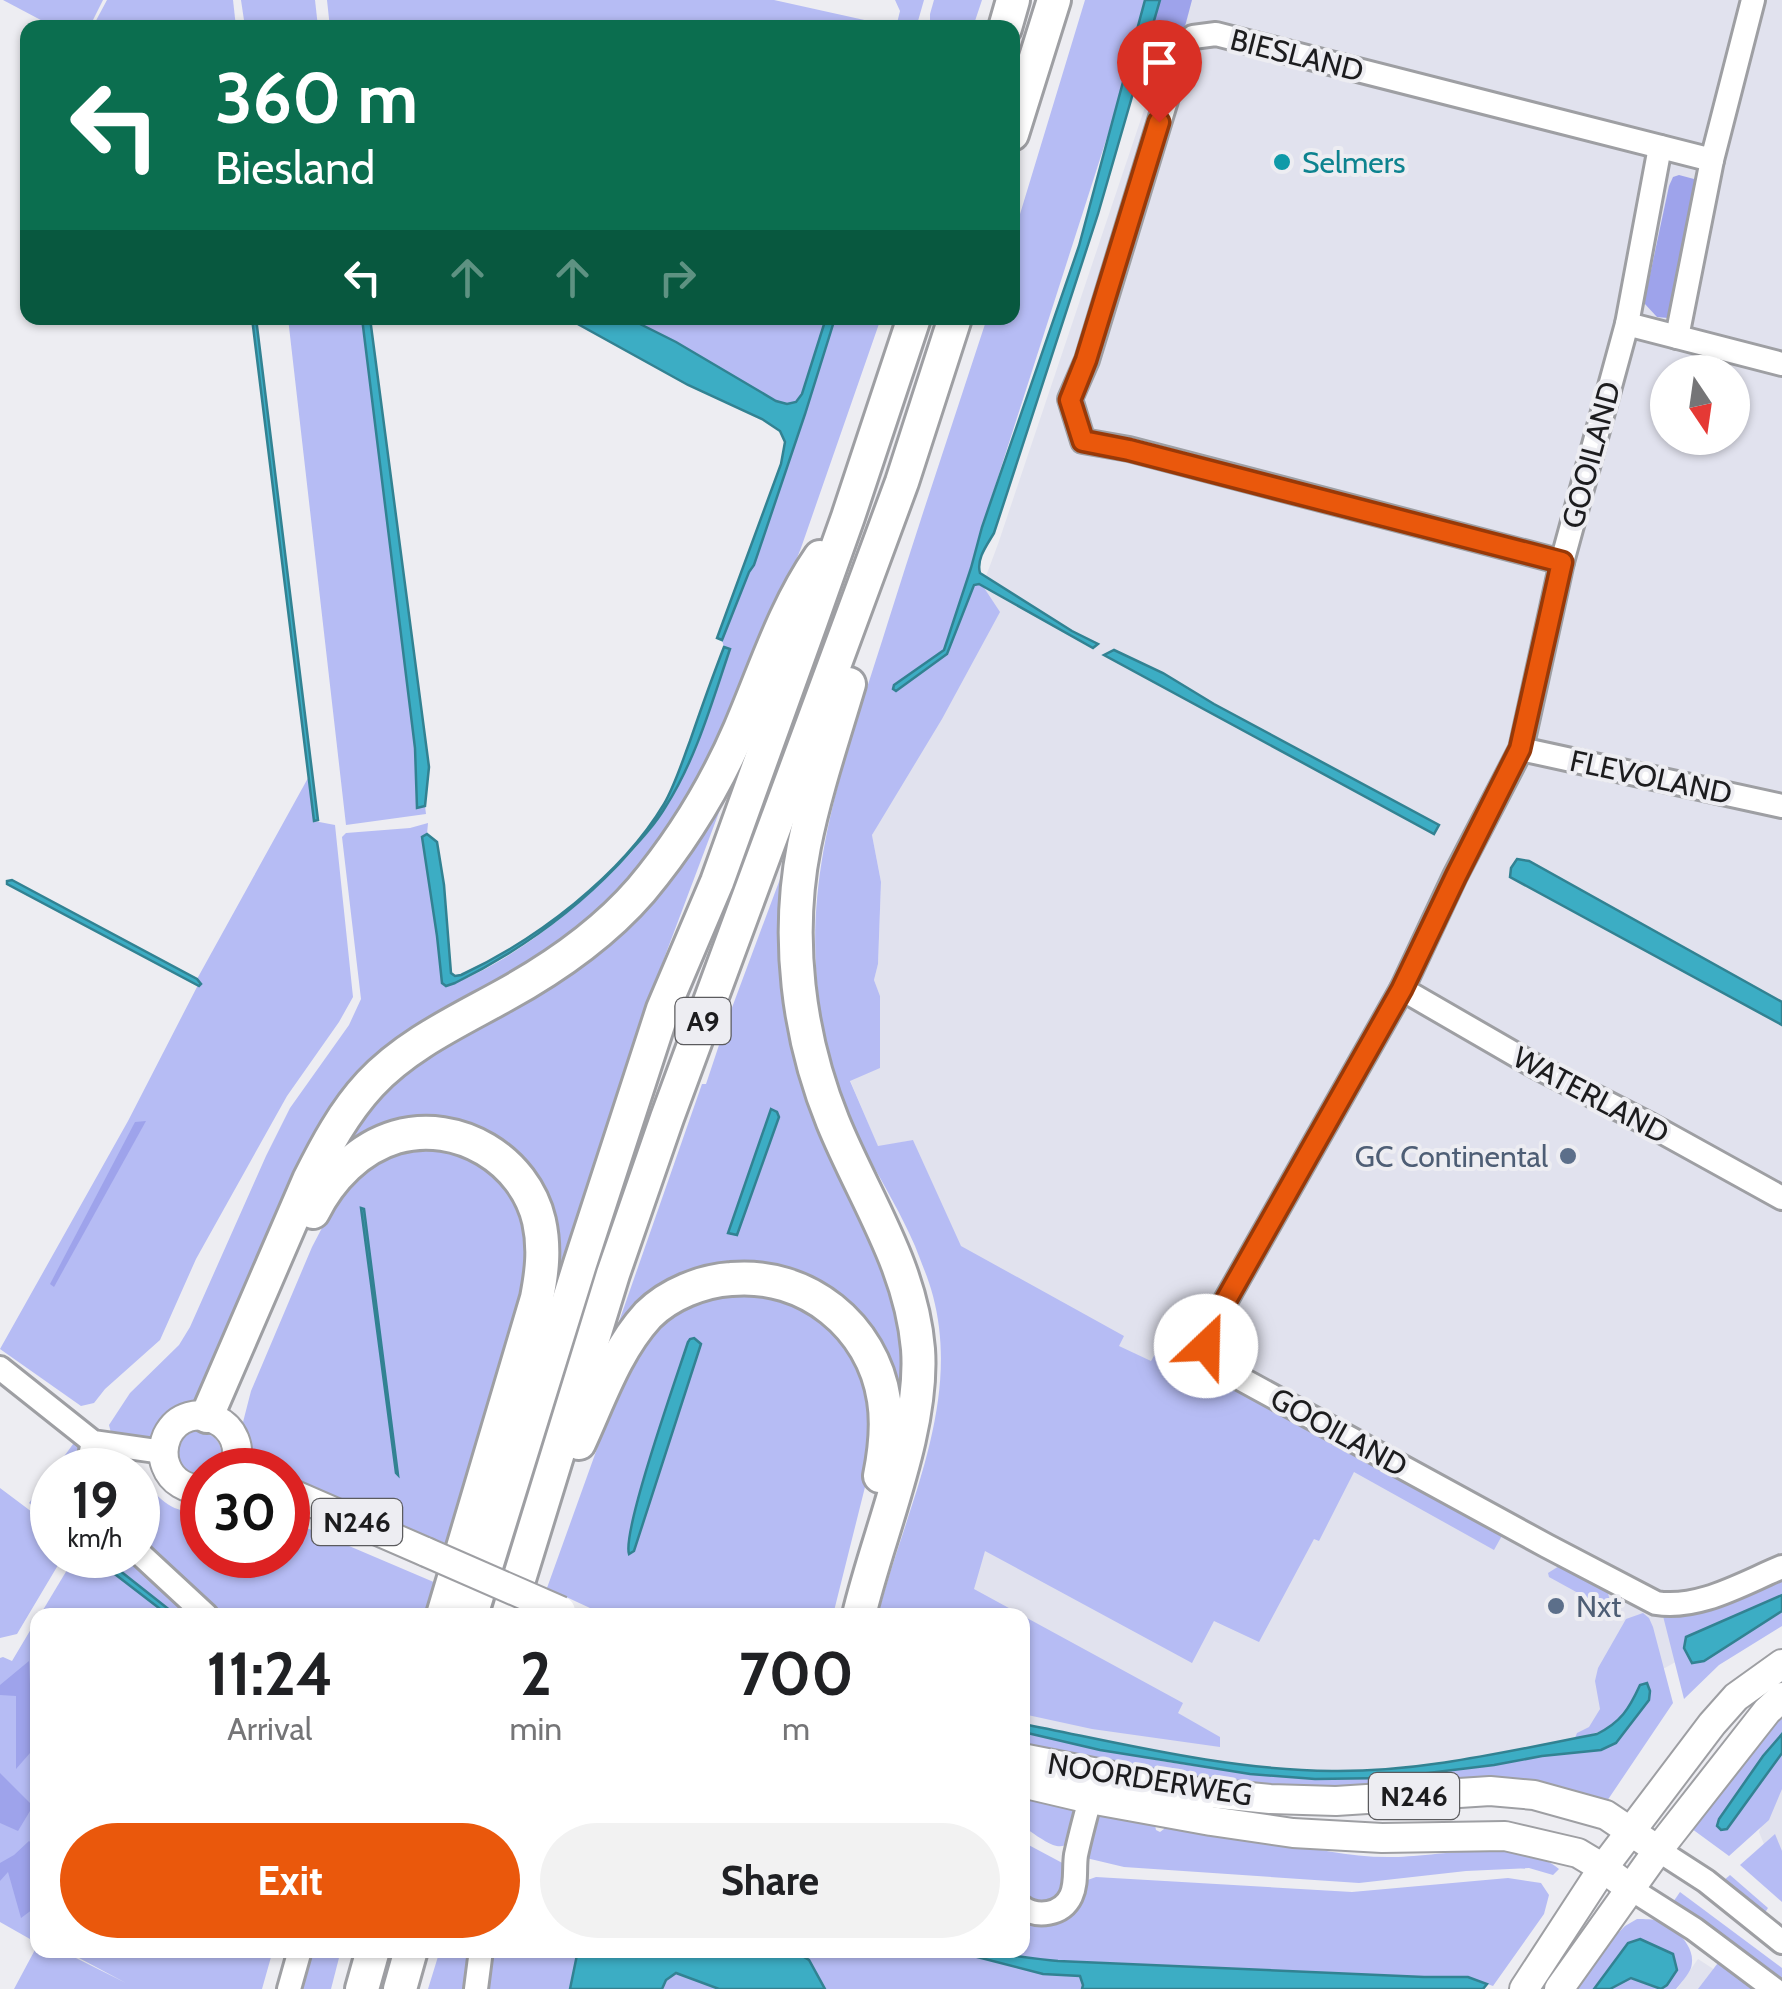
<!DOCTYPE html>
<style>
body{margin:0;font-family:Cabin,sans-serif;background:#f2f2f2;color:#202124;height:100vh;display:flex;flex-direction:column;font-size:38px;white-space:nowrap}
*{box-sizing:border-box;margin:0}
p{font-size:32px;color:#757577}
.icon{flex:none;width:55px;height:55px;fill:none;stroke:currentColor;stroke-width:2;stroke-linecap:round;stroke-linejoin:round}
.map{position:relative;flex:1;overflow:hidden}
.details{position:absolute;left:30px;top:1608px;width:1000px;height:350px;display:flex;flex-direction:column;background:#fff;border-radius:20px;box-shadow:0 2px 8px #0004}
.details>*{flex:none}
.guide{position:absolute;left:20px;top:20px;width:1000px;height:305px;border-radius:20px;box-shadow:0 2px 8px #0004;background:#0b6e4f;color:#fff;overflow:hidden}
.needle{width:65px;rotate:167deg}
.controls{position:absolute;left:1650px;top:355px;display:grid;gap:20px}
.controls a{display:grid;place-items:center;width:100px;height:100px;border-radius:50%;background:#fff;box-shadow:0 2px 8px #0004;font-size:50px}
.speed{position:absolute;left:30px;top:1448px;display:flex;gap:20px;font-size:50px;font-weight:700;text-align:center}
.speed>*{display:grid;place-content:center;width:130px;height:130px;border-radius:50%;background:#fff;box-shadow:0 2px 8px #0004;line-height:1}
.speed small{font-size:25px;font-weight:400}
.speed .limit{border:15px solid #d22;background:#fff;color:#111}
.pin{position:absolute;display:grid;place-items:center;width:85px;height:85px;color:#fff;margin:-102px -42px;border-radius:50% 50% 50% 0;rotate:-45deg;box-shadow:0 0 10px #0007}
.pin .icon{rotate:45deg}
.me{position:absolute;width:110px;margin:-55px;rotate:24deg;stroke-linejoin:round;filter:drop-shadow(0 0 8px #0008)}
.turn{display:flex;align-items:center;gap:35px;height:210px;padding:0 30px;font-size:45px}
.turn .icon{width:130px;height:130px;stroke-width:2.5}
.turn b{display:block;font-size:70px;line-height:85px}
.lanes{display:flex;align-items:center;height:95px;padding:0 30px;background:#0003;justify-content:center;gap:50px;direction:ltr}
.lanes .off{opacity:.35}
.eta{display:flex;justify-content:space-evenly;align-items:center;height:170px;text-align:center}
.eta b{font-size:60px;font-weight:700;line-height:70px}
.primary-button{display:flex;gap:20px;margin-top:auto;padding:20px 30px}
.primary-button a{flex:1;height:115px;border-radius:60px;background:#ea580c;color:#fff;font-size:40px;font-weight:700;line-height:115px;text-align:center}
.primary-button a+a{background:#f2f2f2;color:#202124}
.map>svg:first-child{display:block}
.built{fill:#e1e2ee;fill-rule:evenodd}
.green{fill:#b6bcf4}
.forest{fill:#9ea3eb}
.water{fill:#3cadc4;stroke:#328292;stroke-width:2.5}
.lines{fill:none;stroke-linecap:round;stroke-linejoin:round}
.minor-casing{stroke:#9e9fa3;stroke-width:28}
.major-casing{stroke:#9e9fa3;stroke-width:32}
.highway-casing{stroke:#9e9fa3;stroke-width:38}
.minor{stroke:#fff;stroke-width:22}
.major{stroke:#fff;stroke-width:28}
.highway{stroke:#fff;stroke-width:32}
.major-bridge-casing{stroke:#9e9fa3;stroke-width:32;stroke-linecap:butt}
.major-bridge{stroke:#fff;stroke-width:28}
.route-casing{stroke:#983908;stroke-width:25}
.route{stroke:#ea580c;stroke-width:18}
.culture-dot{fill:#0f9aa8;stroke:#ededf2;stroke-width:4}
.service-dot{fill:#5c6f8a;stroke:#ededf2;stroke-width:4}
.labels{text-anchor:middle;dominant-baseline:central;stroke-width:8;stroke-linejoin:round;paint-order:stroke}
.shield{fill:#ededf2;stroke:#5b5b5e;stroke-width:2.5}
.shield-label{font-size:28px;font-weight:bold;fill:#1c1c1e}
.street-label{font-size:30px;fill:#1c1c1e;stroke:#ededf2}
.culture-label{font-size:30px;fill:#0d838f;stroke:#ededf2;text-anchor:start}
.service-label{font-size:30px;fill:#4e5e75;stroke:#ededf2;text-anchor:end}
</style>
<div class="map">
<svg width="1782" height="1989" viewBox="0 0 1782 1989">
<rect width="100%" height="100%" fill="#ededf2"/>
<g class="built">
<path d="M 1175,0 L 1782,0 L 1782,1603 L 1645,1679 L 1597,1734 L 1476,1757 L 1376,1770 L 1297,1770 L 1230,1764 L 1186,1757 L 1023,1724 L 1022,1615 L 956,1615 L 1046,1295 L 960,1246 L 913,1140 L 878,1147 L 850,1080 L 880,1067 L 880,996 L 874,980 L 878,964 L 881,882 L 872,835 L 951,670 L 998,544 L 1145,107 ZM 1668,372 L 1732,372 L 1732,438 L 1668,438 Z"/>
<path d="M 1782,1773 L 1782,1888 L 1759,1832 Z"/>
<path d="M 1698,1959 L 1744,1989 L 1677,1989 Z"/>
</g>
<g class="green">
<path d="M 3,0 L 103,0 L 89,28 L 54,27 Z"/>
<path d="M 107,0 L 233,0 L 236,27 L 92,28 Z"/>
<path d="M 241,0 L 315,0 L 318,27 L 245,27 Z"/>
<path d="M 327,0 L 774,0 L 896,27 L 900,11 L 895,0 L 924,0 L 916,28 L 330,28 Z"/>
<path d="M 934,0 L 982,0 L 973,27 L 930,27 L 930,14 Z"/>
<path d="M 1085,0 L 1151,0 L 982,527 L 971,568 L 1000,612 L 942,719 L 872,835 L 881,882 L 878,964 L 874,980 L 880,996 L 880,1068 L 850,1081 L 878,1146 L 913,1140 L 961,1246 L 1124,1336 L 1119,1346 L 1151,1361 L 1182,1309 L 1189,1311 L 1200,1321 L 1182,1359 L 1504,1532 L 1494,1550 L 1354,1472 L 1319,1541 L 1314,1539 L 1259,1642 L 1214,1621 L 1192,1663 L 985,1551 L 974,1589 L 1183,1703 L 1178,1713 L 1220,1737 L 1220,1747 L 1092,1729 L 1023,1714 L 1022,1615 L 878,1615 C 904,1512 962,1406 933,1296 C 929,1280 921,1262 915,1246 C 902,1216 885,1187 869,1158 C 857,1136 836,1108 837,1082 C 784,913 838,782 888,622 C 920,520 954,419 987,318 L 1012,318 L 1013,237 Z"/>
<path d="M 288,318 L 362,318 L 415,748 L 416,801 L 417,808 L 425,806 L 426,814 L 346,825 Z"/>
<path d="M 628,318 L 826,318 L 802,394 L 796,402 L 787,404 L 776,401 L 676,342 Z"/>
<path d="M 835,318 L 881,318 L 801,548 L 747,682 L 689,808 L 604,913 L 342,1093 L 335,1102 L 337,1109 L 201,1401 L 150,1437 L 142,1440 L 111,1433 L 109,1425 L 130,1393 L 179,1345 L 190,1327 L 266,1156 L 290,1108 L 349,1025 L 361,999 L 342,837 L 346,833 L 410,828 L 428,823 L 427,834 L 422,837 L 422,840 L 437,936 L 442,983 L 446,986 C 518,963 629,870 667,805 C 695,757 712,702 730,650 L 724,647 L 722,640 L 749,572 L 754,565 L 805,414 Z"/>
<path d="M 750,730 L 645,1009 L 598,1150 L 553,1295 L 544,1213 L 440,1129 L 330,1178 L 345,1131 L 385,1084 L 556,974 Z"/>
<path d="M 308,778 L 314,821 L 335,825 L 353,997 L 339,1022 L 287,1096 L 196,1259 L 160,1340 L 105,1389 L 94,1403 L 81,1406 L 0,1349 L 128,1121 L 198,985 L 201,984 L 197,979 Z"/>
<path d="M 799,828 L 817,1098 L 911,1343 L 887,1484 L 877,1350 L 738,1272 L 608,1353 L 702,1084 L 706,1084 L 727,1021 Z"/>
<path d="M 429,1147 L 446,1150 L 484,1165 L 515,1196 L 529,1243 L 523,1299 L 447,1544 L 371,1512 L 365,1515 L 288,1480 L 288,1470 L 273,1470 L 254,1459 L 248,1449 L 242,1426 L 251,1391 L 312,1247 L 335,1203 L 356,1178 L 377,1161 L 400,1152 Z"/>
<path d="M 739,1294 L 760,1295 L 798,1305 L 831,1326 L 859,1366 L 872,1408 L 866,1483 L 833,1615 L 605,1615 L 547,1588 L 603,1432 L 602,1426 C 635,1354 653,1308 739,1294 Z"/>
<path d="M 194,1431 C 218,1431 230,1451 214,1470 L 202,1470 L 202,1475 L 187,1471 C 172,1457 176,1439 194,1431 Z"/>
<path d="M 79,1436 L 82,1439 L 81,1470 L 54,1470 Z"/>
<path d="M 52,1472 L 52,1521 L 29,1503 Z"/>
<path d="M 138,1477 L 142,1478 C 162,1503 171,1511 202,1514 L 202,1555 L 288,1555 L 288,1520 L 436,1583 L 426,1615 L 217,1615 L 138,1542 Z"/>
<path d="M 0,1488 L 52,1527 L 52,1555 L 64,1555 L 17,1634 L 0,1638 Z"/>
<path d="M 76,1555 L 90,1555 L 168,1615 L 40,1615 Z"/>
<path d="M 100,1555 L 134,1555 L 202,1615 L 176,1615 Z"/>
<path d="M 1564,1563 L 1607,1588 L 1610,1602 L 1605,1606 L 1600,1605 L 1549,1577 L 1548,1573 Z"/>
<path d="M 1782,1581 L 1782,1595 L 1771,1601 L 1704,1661 L 1782,1611 L 1782,1626 L 1719,1665 L 1684,1699 L 1663,1616 L 1679,1617 Z"/>
<path d="M 1643,1613 L 1649,1618 L 1653,1627 L 1673,1703 L 1605,1804 L 1221,1785 L 1023,1748 L 1023,1732 L 1161,1761 L 1250,1774 L 1315,1779 L 1494,1765 L 1616,1743 L 1625,1731 L 1640,1685 C 1624,1720 1613,1731 1575,1738 L 1577,1733 L 1589,1727 L 1600,1709 L 1595,1681 L 1598,1668 L 1626,1619 Z"/>
<path d="M 37,1619 L 37,1943 L 0,1922 L 0,1658 L 3,1657 L 12,1661 Z"/>
<path d="M 1782,1711 L 1782,1734 C 1752,1768 1743,1787 1727,1829 L 1782,1753 L 1782,1789 L 1769,1820 L 1729,1856 L 1688,1826 Z"/>
<path d="M 1023,1792 L 1073,1809 C 1078,1823 1075,1853 1053,1845 C 1043,1841 1032,1832 1023,1827 Z"/>
<path d="M 1093,1815 L 1155,1825 L 1156,1830 L 1160,1832 L 1164,1829 L 1164,1824 C 1200,1829 1236,1834 1271,1840 C 1312,1848 1352,1858 1394,1857 C 1438,1856 1524,1838 1559,1869 L 1553,1875 L 1529,1868 L 1466,1871 L 1359,1883 L 1124,1867 L 1082,1857 Z"/>
<path d="M 1775,1834 L 1782,1851 L 1782,1902 L 1740,1865 Z"/>
<path d="M 1023,1842 L 1068,1866 L 1062,1897 L 1048,1907 L 1023,1900 Z"/>
<path d="M 1730,1875 L 1768,1908 L 1764,1914 L 1722,1882 Z"/>
<path d="M 1096,1877 L 1352,1892 L 1508,1878 L 1541,1883 L 1549,1895 L 1544,1914 L 1493,1986 L 1468,1977 L 1424,1977 L 1268,1989 L 428,1989 L 440,1950 L 963,1950 L 1043,1974 L 1081,1976 L 1254,1970 L 1058,1961 L 1014,1957 L 982,1950 L 1022,1950 L 1023,1917 L 1037,1923 L 1082,1882 Z"/>
<path d="M 1680,1892 L 1782,1968 L 1782,1987 L 1671,1905 Z"/>
<path d="M 1637,1919 C 1639,1919 1653,1919 1654,1920 C 1673,1924 1698,1947 1691,1968 C 1688,1975 1681,1983 1676,1989 L 1610,1989 L 1631,1978 L 1667,1985 L 1677,1970 L 1673,1954 L 1640,1939 L 1628,1943 L 1594,1989 L 1577,1989 L 1618,1933 L 1625,1926 Z"/>
<path d="M 37,1946 L 38,1950 L 60,1950 L 126,1983 L 64,1950 L 273,1950 L 262,1989 L 14,1989 Z"/>
<path d="M 306,1950 L 341,1950 L 331,1989 L 295,1989 Z"/>
<path d="M 1724,1955 L 1769,1989 L 1698,1989 Z"/>
</g>
<g class="forest">
<path d="M 1151,0 L 1192,0 L 1179,49 L 1165,81 L 1128,76 Z"/>
<path d="M 1679,175 L 1694,179 L 1700,184 L 1674,313 L 1668,318 L 1657,317 L 1644,303 L 1669,186 L 1673,177 Z"/>
<path d="M 146,1121 L 54,1287 L 50,1284 L 135,1122 Z"/>
<path d="M 29,1661 L 31,1708 L 37,1703 L 37,1745 L 16,1769 L 16,1696 L 0,1695 L 0,1685 Z"/>
<path d="M 0,1773 L 33,1806 L 18,1831 L 0,1823 Z"/>
<path d="M 29,1841 L 37,1848 L 37,1906 L 21,1918 L 8,1872 L 0,1881 L 0,1863 L 14,1855 Z"/>
</g>
<g class="water">
<path d="M 1145,0 L 1160,0 L 1098,214 L 994,533 C 987,545 976,559 980,573 L 1072,631 L 1098,644 L 1093,648 L 979,584 L 974,585 L 947,654 L 896,691 L 893,689 L 894,685 L 944,650 L 971,568 L 982,527 L 1079,246 Z"/>
<path d="M 252,318 L 256,318 L 318,820 L 314,821 Z"/>
<path d="M 362,318 L 370,318 L 429,767 L 425,806 L 417,808 L 415,748 Z"/>
<path d="M 567,318 L 628,318 L 676,342 L 776,401 L 787,404 L 796,402 L 802,394 L 826,318 L 835,318 L 805,414 L 754,565 L 749,572 L 722,640 L 717,638 L 781,464 L 785,442 L 780,431 L 762,419 L 688,385 Z"/>
<path d="M 724,647 L 730,649 C 712,702 696,759 666,806 C 653,828 634,847 617,866 C 570,915 516,953 455,983 L 446,986 L 442,983 L 437,936 L 422,837 L 427,834 L 437,842 L 444,885 L 451,973 L 455,976 L 461,975 C 536,940 621,876 664,804 C 675,785 682,762 690,741 C 701,709 712,678 724,647 Z"/>
<path d="M 1114,650 L 1163,673 L 1214,704 L 1439,825 L 1434,834 L 1104,655 Z"/>
<path d="M 1517,859 L 1529,861 L 1782,1002 L 1782,1025 L 1510,877 L 1511,868 Z"/>
<path d="M 12,880 L 197,979 L 201,984 L 199,986 L 7,884 L 7,881 Z"/>
<path d="M 771,1109 L 777,1112 L 779,1117 L 737,1235 L 728,1233 Z"/>
<path d="M 361,1208 L 364,1209 L 398,1475 L 396,1473 Z"/>
<path d="M 694,1338 L 701,1344 L 700,1347 L 634,1551 L 629,1554 C 622,1531 677,1376 688,1342 L 690,1339 Z"/>
<path d="M 90,1555 L 100,1555 L 176,1615 L 168,1615 Z"/>
<path d="M 1782,1595 L 1782,1611 L 1704,1661 L 1692,1663 L 1684,1648 L 1686,1637 Z"/>
<path d="M 1647,1683 L 1650,1691 L 1649,1700 L 1616,1743 L 1601,1750 L 1542,1756 L 1494,1765 L 1387,1778 L 1315,1779 L 1250,1774 L 1100,1750 L 1023,1732 L 1023,1724 C 1125,1744 1227,1770 1332,1771 C 1421,1772 1509,1751 1597,1734 C 1621,1722 1629,1709 1640,1685 Z"/>
<path d="M 1782,1734 L 1782,1753 L 1727,1829 L 1721,1830 L 1717,1826 L 1719,1819 L 1763,1756 Z"/>
<path d="M 1640,1939 L 1673,1954 L 1677,1970 L 1667,1985 L 1661,1989 L 1631,1978 L 1610,1989 L 1594,1989 L 1628,1943 Z"/>
<path d="M 578,1950 L 792,1950 L 809,1960 L 825,1989 L 719,1989 L 676,1973 L 666,1980 L 662,1989 L 570,1989 Z"/>
<path d="M 950,1950 C 986,1950 1021,1958 1058,1961 L 1424,1977 L 1468,1977 L 1487,1984 L 1483,1989 L 1082,1989 L 1083,1985 L 1080,1976 L 1043,1974 Z"/>
</g>
<g class="lines">
<defs>
<g id="minor">
<path d="M 1660,147 L 1627,324 L 1562,562 L 1521,749 L 1455,876 L 1402,989 L 1208,1332 C 1205,1349 1209,1356 1221,1368 L 1547,1546 L 1656,1603 C 1699,1610 1743,1583 1782,1567"/>
<path d="M 1627,324 L 1782,364"/>
<path d="M 1677,337 L 1712,160 L 1753,0"/>
<path d="M 1562,562 L 1129,449 L 1083,441 L 1070,399 L 1087,360 L 1182,48 L 1193,37 L 1216,34 L 1712,160"/>
<path d="M 1521,749 L 1782,806"/>
<path d="M 1402,989 L 1535,1066 L 1650,1125 L 1782,1198"/>
<path d="M 0,1368 L 93,1442 L 163,1452"/>
<path d="M 87,1470 L 93,1442"/>
<path d="M 138,1552 L 206,1615"/>
<path d="M 1658,1850 L 1706,1881 L 1782,1942"/>
<path d="M 1631,1889 L 1694,1929 L 1774,1989"/>
<path d="M 1022,1907 C 1037,1918 1062,1915 1071,1896 C 1077,1883 1074,1868 1076,1855 C 1080,1836 1085,1818 1090,1799"/>
<path d="M 289,1989 L 300,1950"/>
<path d="M 476,1989 L 481,1950"/>
</g>
<g id="major">
<path d="M 202,1490 C 187,1489 172,1482 166,1466 C 162,1456 163,1446 167,1436 C 188,1393 254,1424 233,1470"/>
<path d="M 288,1492 L 426,1552"/>
<path d="M 1022,1758 L 1189,1791 L 1270,1799 L 1336,1801 L 1490,1791 L 1534,1795 L 1606,1815 L 1658,1850"/>
<path d="M 1022,1783 L 1090,1799 L 1211,1821 L 1293,1833 L 1382,1838 L 1505,1836 L 1578,1853 L 1603,1868 L 1631,1889"/>
<path d="M 1524,1989 L 1603,1868 L 1712,1724 L 1736,1697 L 1782,1664"/>
<path d="M 1559,1989 L 1658,1850 L 1767,1711 L 1782,1697"/>
</g>
<g id="highway">
<path d="M 1005,28 L 1013,0"/>
<path d="M 1012,134 L 1054,0"/>
<path d="M 849,684 C 833,738 815,791 804,846 C 786,937 798,1036 833,1122 C 864,1198 911,1265 918,1349 C 924,1431 878,1534 859,1615"/>
<path d="M 313,1212 C 330,1178 359,1148 396,1137 C 458,1119 525,1160 539,1221 C 545,1248 542,1272 537,1298 L 443,1615"/>
<path d="M 207,1416 L 309,1180 C 326,1146 344,1112 370,1084 C 406,1045 458,1021 503,996 C 554,968 603,934 641,890 C 682,841 715,787 740,729 C 765,671 784,609 820,557"/>
<path d="M 579,1443 C 599,1400 615,1351 648,1315 C 669,1294 702,1281 731,1279 C 806,1272 873,1326 884,1400 C 888,1425 885,1451 880,1476"/>
<path d="M 471,1615 L 580,1264 L 663,1009 L 717,882 L 811,621 L 848,517 L 914,318"/>
<path d="M 508,1615 L 613,1274 L 667,1118 L 902,482 L 955,318"/>
<path d="M 362,1989 L 373,1950"/>
<path d="M 400,1989 L 411,1950"/>
</g>
</defs>
<use href="#minor" class="minor-casing"/>
<use href="#major" class="major-casing"/>
<use href="#highway" class="highway-casing"/>
<use href="#minor" class="minor"/>
<use href="#major" class="major"/>
<use href="#highway" class="highway"/>
<defs>
<path id="major-bridge" d="M 426,1552 L 561,1611"/>
</defs>
<use href="#major-bridge" class="major-bridge-casing"/>
<use href="#major-bridge" class="major-bridge"/>
</g>
<g class="lines">
<defs>
<path id="route" d="M 1159,122 L 1086,360 L 1070,400 L 1083,441 L 1129,450 L 1562,562 L 1520,749 L 1456,876 L 1402,989 L 1208,1332 L 1206,1346"/>
</defs>
<use href="#route" class="route-casing"/>
<use href="#route" class="route"/>
</g>
<circle class="culture-dot" cx="1282" cy="162" r="10"/>
<g class="service-dot">
<circle cx="1568" cy="1156" r="10"/>
<circle cx="1556" cy="1606" r="10"/>
</g>
<g class="labels">
<g class="shield">
<rect x="675.5" y="998" width="55" height="46" rx="8"/>
<rect x="312" y="1499" width="90" height="46" rx="8"/>
<rect x="1369" y="1773" width="90" height="46" rx="8"/>
</g>
<g class="shield-label">
<text x="703" y="1021">A9</text>
<text x="357" y="1522">N246</text>
<text x="1414" y="1796">N246</text>
</g>
<g class="street-label">
<text transform="translate(1297 55) rotate(14)">BIESLAND</text>
<text transform="translate(1591 455) rotate(-75)">GOOILAND</text>
<text transform="translate(1651 777) rotate(12)">FLEVOLAND</text>
<text transform="translate(1591 1095) rotate(28)">WATERLAND</text>
<text transform="translate(1339 1432) rotate(29)">GOOILAND</text>
<text transform="translate(1150 1779) rotate(9)">NOORDERWEG</text>
</g>
<g class="culture-label">
<text x="1302" y="162">Selmers</text>
</g>
<g class="service-label">
<text x="1548" y="1156">GC Continental</text>
<text x="1576" y="1606" text-anchor="start">Nxt</text>
</g>
</g>
</svg>
<div class="controls">
<a><svg class="needle" viewBox="-14 -14 28 28"><path d="M0-13l5 13h-10z" fill="#e53935"/><path d="M0 13l5-13h-10z" fill="#757577"/></svg></a>
</div>
<div class="speed"><div>19<small>km/h</small></div><div class="limit">30</div></div>
<div class="pin" style="left:1159px;top:122px;background:#d93025"><svg class="icon" aria-label="arrive" viewBox="0 0 24 24"><path d="M6 21V4h12l-3 4 3 4H6"/></svg></div>
<svg class="me" style="left:1206px;top:1346px" viewBox="-20 -20 40 40"><circle r="19" fill="#fff"/><path d="M0-13L10 11 0 6-10 11z" fill="#ea580c"/></svg>
<div class="guide">
<div class="turn"><svg class="icon" aria-label="left" viewBox="0 0 24 24"><path d="M17 20v-9H6M10 6l-5 5 5 5"/></svg><div><b>360 m</b>Biesland</div></div>
<div class="lanes"><svg class="icon" aria-label="left" viewBox="0 0 24 24"><path d="M17 20v-9H6M10 6l-5 5 5 5"/></svg><svg class="icon off" aria-label="ahead" viewBox="0 0 24 24"><path d="M12 20V5M6 11l6-6 6 6"/></svg><svg class="icon off" aria-label="ahead" viewBox="0 0 24 24"><path d="M12 20V5M6 11l6-6 6 6"/></svg><svg class="icon off" aria-label="right" viewBox="0 0 24 24"><path d="M7 20v-9h11M14 6l5 5-5 5"/></svg></div>
</div>
<section class="details">
<div class="eta">
<div><b>11:24</b><p>Arrival</p></div>
<div><b>2</b><p>min</p></div>
<div><b>700</b><p>m</p></div>
</div>
<div class="primary-button"><a>Exit</a><a>Share</a></div>
</section>
</div>
